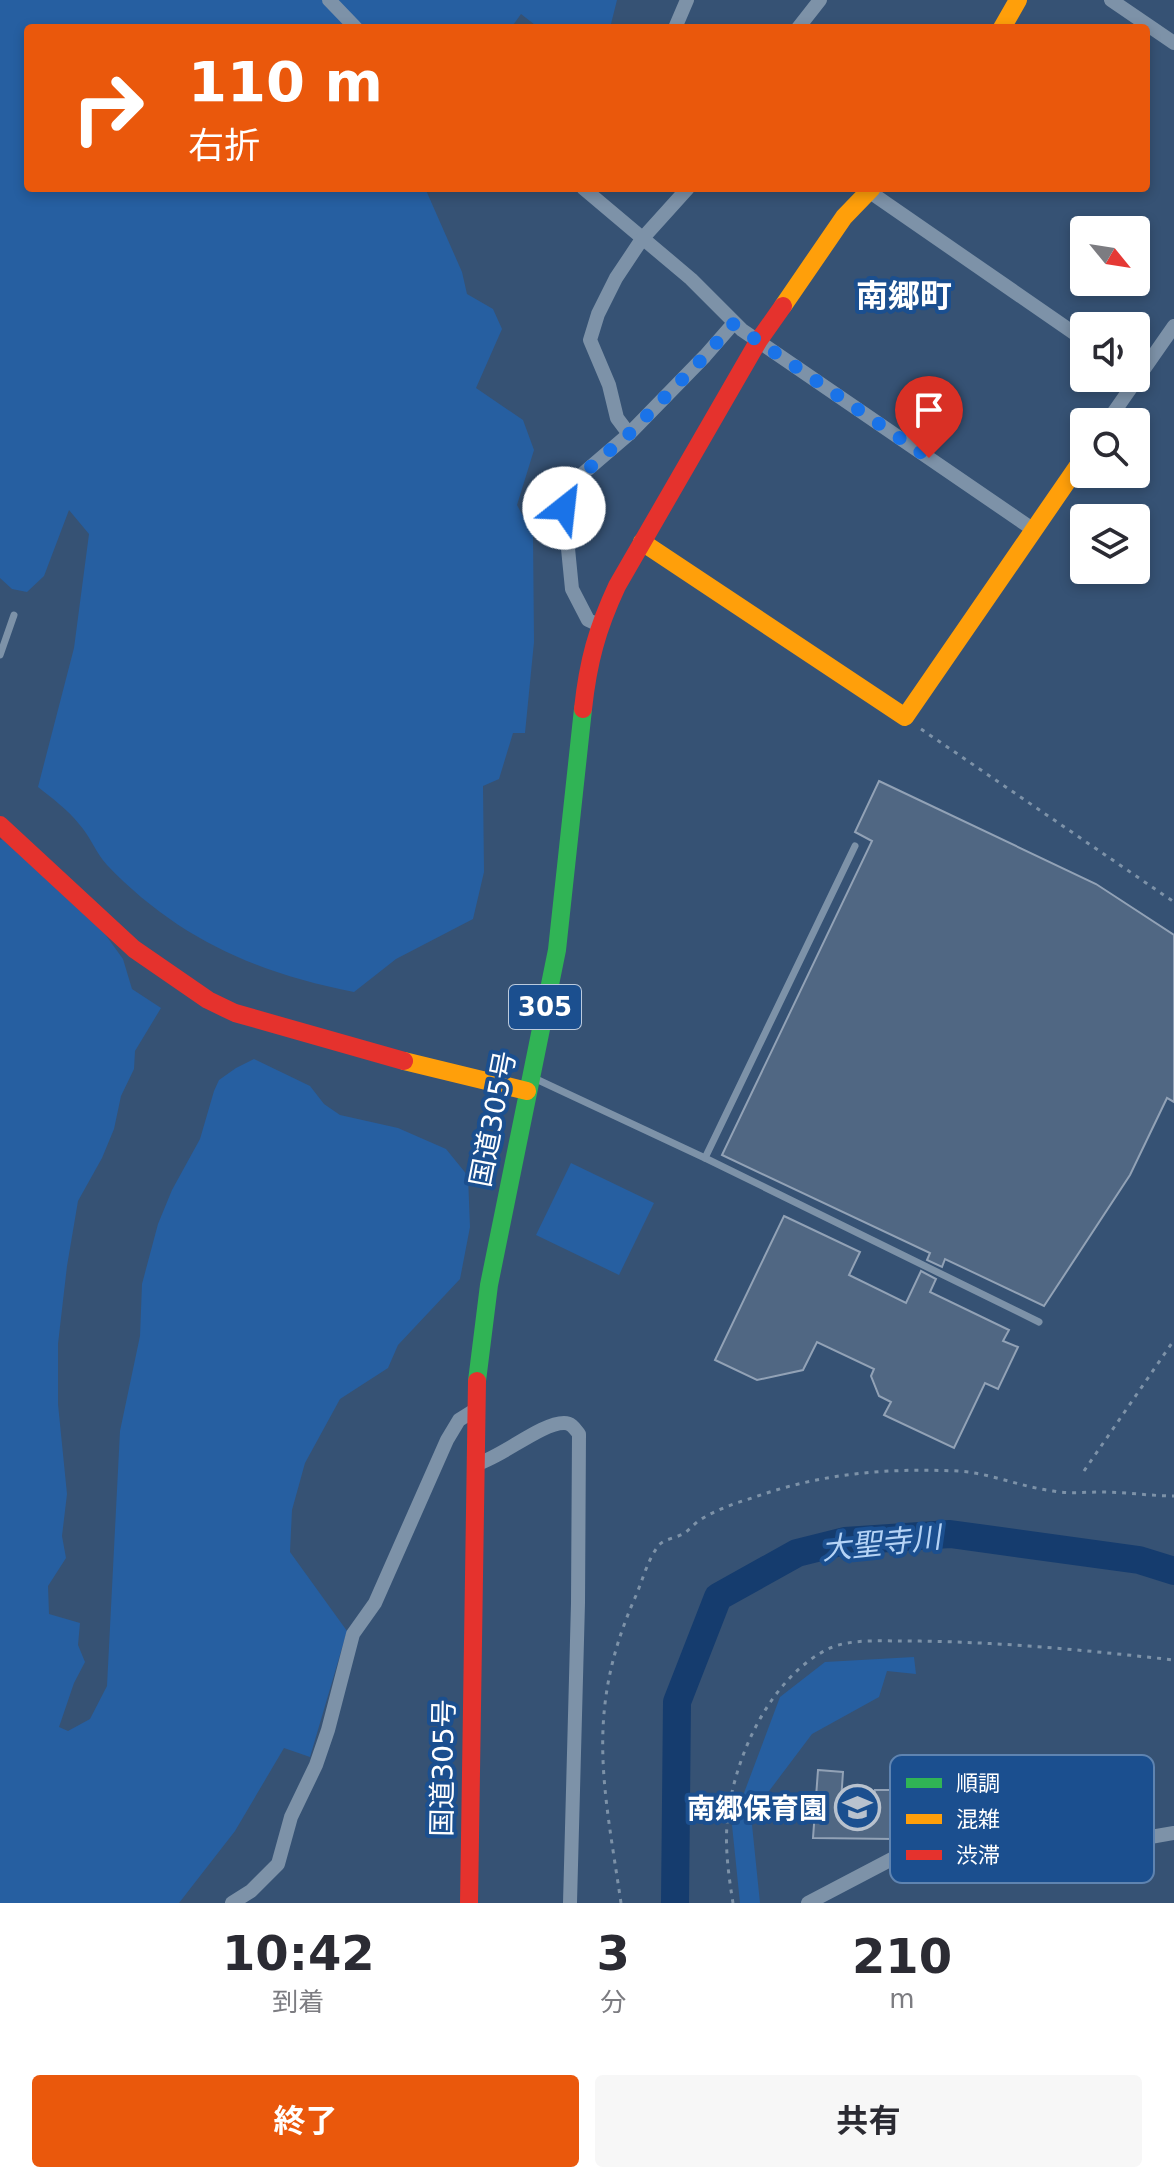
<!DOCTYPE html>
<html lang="ja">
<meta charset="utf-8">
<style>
body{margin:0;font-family:"DejaVu Sans","Noto Sans JP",sans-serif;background:#f7f7f7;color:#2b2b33;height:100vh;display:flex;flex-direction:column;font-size:30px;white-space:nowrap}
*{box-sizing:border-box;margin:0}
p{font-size:26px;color:#7c7c81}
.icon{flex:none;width:44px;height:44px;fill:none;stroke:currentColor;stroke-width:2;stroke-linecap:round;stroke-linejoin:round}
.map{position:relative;height:1903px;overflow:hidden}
.drawer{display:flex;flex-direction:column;background:#fff;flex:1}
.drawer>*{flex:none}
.guide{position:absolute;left:24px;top:24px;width:1126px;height:168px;border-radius:8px;box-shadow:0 4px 12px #0003;background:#ea580c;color:#fff;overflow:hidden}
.needle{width:52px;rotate:120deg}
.controls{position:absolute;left:1070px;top:216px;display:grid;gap:16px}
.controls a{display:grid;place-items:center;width:80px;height:80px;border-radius:8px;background:#fff;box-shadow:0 4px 12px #0003;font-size:40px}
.pin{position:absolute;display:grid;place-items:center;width:68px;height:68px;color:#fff;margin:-82px -34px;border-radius:50% 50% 50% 0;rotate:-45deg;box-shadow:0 0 8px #0007}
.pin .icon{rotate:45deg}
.me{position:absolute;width:88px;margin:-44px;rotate:29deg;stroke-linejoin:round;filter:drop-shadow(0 0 6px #0008)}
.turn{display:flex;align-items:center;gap:28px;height:168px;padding:0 32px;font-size:36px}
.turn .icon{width:104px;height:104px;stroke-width:2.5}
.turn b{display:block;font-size:56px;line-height:68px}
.eta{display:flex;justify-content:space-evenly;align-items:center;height:136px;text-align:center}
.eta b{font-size:48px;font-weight:700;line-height:56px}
.primary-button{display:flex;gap:16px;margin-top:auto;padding:16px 32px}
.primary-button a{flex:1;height:92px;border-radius:8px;background:#ea580c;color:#fff;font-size:32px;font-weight:700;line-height:92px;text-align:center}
.primary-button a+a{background:#f7f7f7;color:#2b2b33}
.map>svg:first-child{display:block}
.green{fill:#265fa1}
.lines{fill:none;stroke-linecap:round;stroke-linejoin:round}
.river{stroke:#153c6e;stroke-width:28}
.building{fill:#506783;stroke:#92a2b6;stroke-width:2}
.path{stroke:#7d92a8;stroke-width:3;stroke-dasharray:4 6;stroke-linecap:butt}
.lane{stroke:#7d92a8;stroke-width:7}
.street{stroke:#7d92a8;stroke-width:14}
.fast{stroke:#30b455;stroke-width:18}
.slow{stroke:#ff9f0a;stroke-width:18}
.jam{stroke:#e5322d;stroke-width:18}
.route{stroke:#1a73e8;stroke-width:14;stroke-dasharray:0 25.2}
.labels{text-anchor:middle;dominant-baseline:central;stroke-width:8;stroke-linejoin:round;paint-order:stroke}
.shield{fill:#1b4f8f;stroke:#bbcadd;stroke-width:2}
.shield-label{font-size:26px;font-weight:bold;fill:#fff}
.street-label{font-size:28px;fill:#fff;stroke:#1b4f8f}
.poi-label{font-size:28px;font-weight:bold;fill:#fff;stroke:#1b4f8f;text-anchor:end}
.water-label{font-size:30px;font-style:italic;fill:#b5d3f5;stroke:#1b4f8f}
.quarter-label{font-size:32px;font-weight:bold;fill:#fff;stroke:#1b4f8f}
.key{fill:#1b4f8f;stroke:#5f84b1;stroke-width:2}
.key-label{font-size:22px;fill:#fff}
</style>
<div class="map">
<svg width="1174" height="1903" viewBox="0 0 1174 1903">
<rect width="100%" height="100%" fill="#365274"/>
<g class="green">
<path d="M 0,0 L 617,0 L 610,28 L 539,28 L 521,14 L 511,28 L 28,28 L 28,188 L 425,188 L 462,272 L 467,294 L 493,309 L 502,329 L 476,388 L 523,420 L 534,450 L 517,505 L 533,535 L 534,642 L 525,733 L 513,733 L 499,779 L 483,786 L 484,872 L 473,919 L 396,959 L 354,992 C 256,973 177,938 107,865 C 96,853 90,836 79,824 C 68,810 52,798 38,787 L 74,648 L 89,534 L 69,510 L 44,576 L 27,592 L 12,589 L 0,578 Z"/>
<path d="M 8,838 L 102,930 L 123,959 L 132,989 L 161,1008 L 135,1051 L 134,1069 L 121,1096 L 114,1129 L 102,1158 L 78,1201 L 67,1266 L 58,1344 L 58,1404 L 67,1494 L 62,1536 L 66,1558 L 48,1586 L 49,1614 L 80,1623 L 78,1645 L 85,1662 L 74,1683 L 59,1727 L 68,1731 L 90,1719 L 107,1686 L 120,1431 L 140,1336 L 142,1284 L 158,1224 L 172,1190 L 200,1139 L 214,1091 L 219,1080 L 236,1068 L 254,1059 L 310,1086 L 324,1104 L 340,1115 L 398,1128 L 446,1149 L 468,1176 L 470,1227 L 460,1279 L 398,1345 L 388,1368 L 340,1399 L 305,1463 L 292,1510 L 290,1552 L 347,1631 L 310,1757 L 284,1748 L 235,1831 L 179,1903 L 0,1903 L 0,840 Z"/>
<path d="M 571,1163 L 654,1203 L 619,1275 L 536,1235 Z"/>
<path d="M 914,1657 L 916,1674 L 887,1671 L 879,1697 L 812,1734 L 751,1815 L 760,1903 L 740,1903 L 732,1825 L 780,1697 L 825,1662 Z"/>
</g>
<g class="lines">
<path class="river" d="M 675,1903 L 677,1702 L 718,1597 L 797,1553 L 845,1541 L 950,1534 L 1139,1560 L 1174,1571"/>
</g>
<g class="building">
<path d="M 879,781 L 1096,884 L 1174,935 L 1174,1102 L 1167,1098 L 1130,1175 L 1044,1306 L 945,1259 L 942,1267 L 927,1260 L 930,1253 L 722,1155 L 872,841 L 855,832 Z"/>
<path d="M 784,1216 L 860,1252 L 849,1275 L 906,1303 L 921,1271 L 936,1279 L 930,1292 L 1009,1330 L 1003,1341 L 1018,1347 L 998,1389 L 985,1383 L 954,1448 L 884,1415 L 891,1402 L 879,1396 L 871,1376 L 874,1369 L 817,1342 L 803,1370 L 757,1380 L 715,1360 Z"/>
<path d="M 818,1770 L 843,1772 L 841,1801 L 874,1803 L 875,1790 L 897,1790 L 894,1839 L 813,1838 Z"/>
</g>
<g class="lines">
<g class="path">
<path d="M 921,729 L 1174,902"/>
<path d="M 1084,1471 L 1174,1340"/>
<path d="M 621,1903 C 604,1787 585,1713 634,1600 C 642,1583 647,1560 659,1545 C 666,1538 678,1538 686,1532 C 691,1528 695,1523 700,1520 C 717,1509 736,1503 755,1497 C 822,1473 888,1468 958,1471 C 990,1473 1021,1487 1053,1491 C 1069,1494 1085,1492 1101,1492 C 1126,1492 1150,1496 1174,1496"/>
<path d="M 733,1903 C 729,1878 725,1850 727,1825 C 732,1761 769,1677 830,1648 C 851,1639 880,1641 902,1641 C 993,1641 1084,1650 1174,1660"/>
</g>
<g class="lane">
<path d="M 0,655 L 14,615"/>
<path d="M 536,1079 L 705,1158 L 1039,1322"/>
<path d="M 705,1158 L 855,846"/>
</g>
<g class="street">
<path d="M 329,0 L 356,28"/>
<path d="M 1111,0 L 1174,43"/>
<path d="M 675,28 L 687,0"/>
<path d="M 798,28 L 820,0"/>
<path d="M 583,188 L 691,279 L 742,330 L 1034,530"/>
<path d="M 867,190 L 1084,340"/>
<path d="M 1107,422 L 1174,326"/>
<path d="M 629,434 L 617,418 L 609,385 L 590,340 L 598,314 L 616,278 L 642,239 L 688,188"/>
<path d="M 599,625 L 588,620 L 572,589 L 564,508 L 580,476 L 629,434 L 705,356 L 733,324"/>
<path d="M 474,1465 C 501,1458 541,1423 564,1423 C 572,1423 575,1429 579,1434 L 578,1603 L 570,1903"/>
<path d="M 232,1903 L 251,1891 L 278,1864 L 291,1817 L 316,1765 L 328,1730 L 353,1634 L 375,1603 L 447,1440 L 459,1420 L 475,1410"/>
<path d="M 808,1903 L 932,1838 L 972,1827 L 1010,1822 L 1056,1825 L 1139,1839 L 1174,1833"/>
</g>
<path class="fast" d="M 477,1381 L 489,1285 L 557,950 L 583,709"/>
<g class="slow">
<path d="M 1002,28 L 1018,0"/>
<path d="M 783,306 L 844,217 L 872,188"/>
<path d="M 642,542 L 905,717 L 1084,457"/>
<path d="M 404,1061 L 527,1091"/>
</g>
<g class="jam">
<path d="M 583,709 C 588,662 597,629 617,586 L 759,340 L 783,306"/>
<path d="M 0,825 L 134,949 L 208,1000 L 235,1013 L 404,1061"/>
<path d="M 469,1903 L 477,1381"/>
</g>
</g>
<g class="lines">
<path class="route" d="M 564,508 L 580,476 L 629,434 L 705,356 L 733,324 L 929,458"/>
</g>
<defs>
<symbol id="school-ring" viewBox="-11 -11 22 22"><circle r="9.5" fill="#1b4f8f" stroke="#b9c2ce" stroke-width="1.5"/><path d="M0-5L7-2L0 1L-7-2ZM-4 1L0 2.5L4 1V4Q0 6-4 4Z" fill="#b9c2ce"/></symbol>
</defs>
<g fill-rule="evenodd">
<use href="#school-ring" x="832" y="1782" width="51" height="51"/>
</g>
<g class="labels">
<rect class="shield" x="509" y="985" width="72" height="44" rx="6"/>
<g class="shield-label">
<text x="545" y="1007">305</text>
</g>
<g class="street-label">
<text transform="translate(493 1119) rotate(-79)">国道305号</text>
<text transform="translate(443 1768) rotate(-89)">国道305号</text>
</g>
<g class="poi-label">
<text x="827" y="1808">南郷保育園</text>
</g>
<g class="water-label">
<text transform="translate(881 1543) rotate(-6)">大聖寺川</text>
</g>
<g class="quarter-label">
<text x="904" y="296">南郷町</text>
</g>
</g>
<rect x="890" y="1755" width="264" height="128" rx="12" class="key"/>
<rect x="906" y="1778" width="36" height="10" fill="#30b455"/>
<rect x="906" y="1814" width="36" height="10" fill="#ff9f0a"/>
<rect x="906" y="1850" width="36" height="10" fill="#e5322d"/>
<g class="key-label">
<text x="956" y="1791">順調</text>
<text x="956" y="1827">混雑</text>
<text x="956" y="1863">渋滞</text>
</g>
</svg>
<div class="controls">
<a><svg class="needle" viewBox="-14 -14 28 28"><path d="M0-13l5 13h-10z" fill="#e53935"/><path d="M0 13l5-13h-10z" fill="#7c7c81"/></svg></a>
<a><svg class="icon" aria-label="sound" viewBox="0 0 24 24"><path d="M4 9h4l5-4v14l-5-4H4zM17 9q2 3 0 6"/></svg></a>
<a><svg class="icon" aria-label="search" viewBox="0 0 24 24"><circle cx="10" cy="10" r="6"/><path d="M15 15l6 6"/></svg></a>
<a><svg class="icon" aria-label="layers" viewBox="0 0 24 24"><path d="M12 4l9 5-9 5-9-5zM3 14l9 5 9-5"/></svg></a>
</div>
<div class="pin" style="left:929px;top:458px;background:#d93025"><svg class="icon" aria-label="arrive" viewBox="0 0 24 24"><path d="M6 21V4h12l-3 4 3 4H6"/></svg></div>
<svg class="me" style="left:564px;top:508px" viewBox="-20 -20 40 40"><circle r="19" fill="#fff"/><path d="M0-13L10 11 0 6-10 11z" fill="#1a73e8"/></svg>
<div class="guide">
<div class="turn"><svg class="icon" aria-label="right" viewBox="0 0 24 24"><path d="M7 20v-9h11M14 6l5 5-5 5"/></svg><div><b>110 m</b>右折</div></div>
</div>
</div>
<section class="drawer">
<div class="eta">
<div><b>10:42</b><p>到着</p></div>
<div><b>3</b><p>分</p></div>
<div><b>210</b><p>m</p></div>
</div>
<div class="primary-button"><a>終了</a><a>共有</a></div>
</section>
